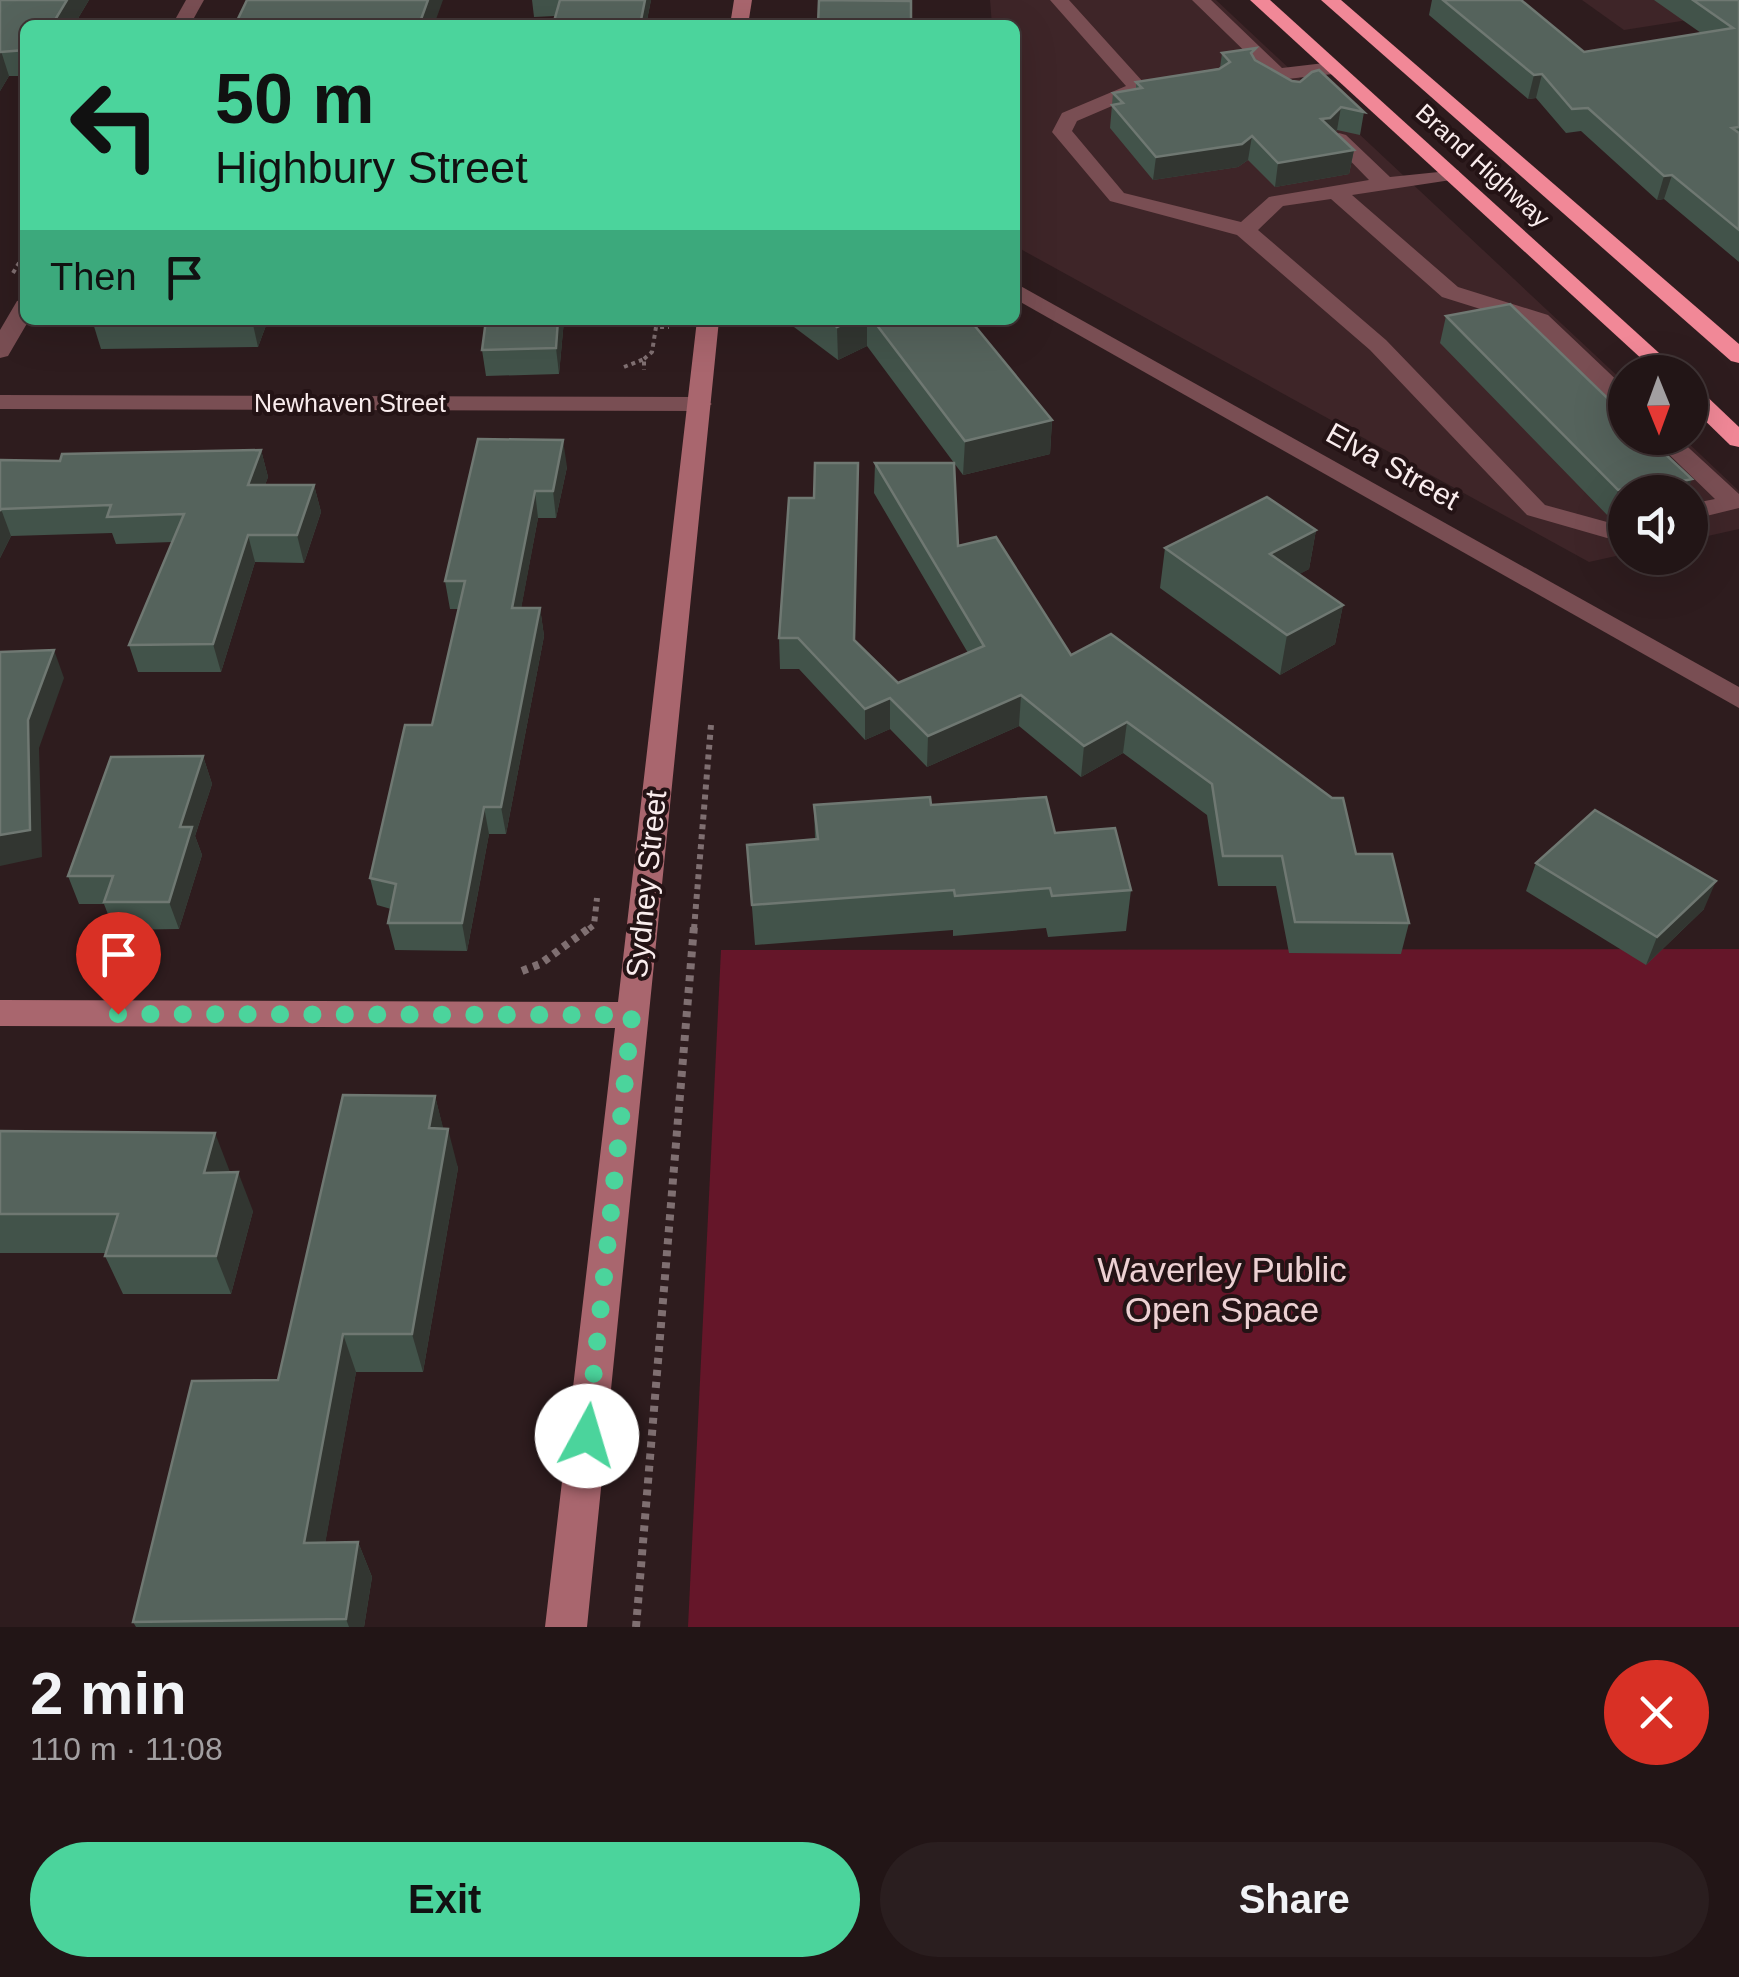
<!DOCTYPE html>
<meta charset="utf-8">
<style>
body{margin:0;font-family:Arial,sans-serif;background:#2a1e1f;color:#f1f3f6;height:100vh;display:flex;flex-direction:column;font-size:38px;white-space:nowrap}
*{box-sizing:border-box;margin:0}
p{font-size:32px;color:#a29fa1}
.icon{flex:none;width:55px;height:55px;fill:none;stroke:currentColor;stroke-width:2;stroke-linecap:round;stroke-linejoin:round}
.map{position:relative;height:1627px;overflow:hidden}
.details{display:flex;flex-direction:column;background:#221516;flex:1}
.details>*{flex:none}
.top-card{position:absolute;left:20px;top:20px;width:1000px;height:305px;border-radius:15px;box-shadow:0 10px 40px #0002,0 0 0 2px #3f3435;background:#4bd49c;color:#111;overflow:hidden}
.needle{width:65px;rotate:179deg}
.tools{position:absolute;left:1608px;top:355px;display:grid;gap:20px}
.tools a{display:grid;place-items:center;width:100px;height:100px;border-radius:50%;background:#221516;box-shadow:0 10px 40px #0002,0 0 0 2px #3f3435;font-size:50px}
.pin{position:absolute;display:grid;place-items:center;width:85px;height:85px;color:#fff;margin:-102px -42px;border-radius:50% 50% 50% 0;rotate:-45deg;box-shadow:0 0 10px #0007}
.pin .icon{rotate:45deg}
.me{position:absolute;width:110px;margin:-55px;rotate:6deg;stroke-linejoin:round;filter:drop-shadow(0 0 8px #0008)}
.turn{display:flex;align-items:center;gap:35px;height:210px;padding:0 30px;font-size:45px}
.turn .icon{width:130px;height:130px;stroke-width:2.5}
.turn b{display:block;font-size:70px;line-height:85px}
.then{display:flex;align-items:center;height:95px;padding:0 30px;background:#0003;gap:20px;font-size:38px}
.round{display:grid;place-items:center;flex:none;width:105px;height:105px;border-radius:52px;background:#2a1e1f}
.overview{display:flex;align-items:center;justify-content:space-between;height:170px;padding:0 30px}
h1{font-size:60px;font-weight:700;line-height:75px}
.button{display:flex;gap:20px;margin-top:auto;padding:20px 30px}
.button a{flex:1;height:115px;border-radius:60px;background:#4bd49c;color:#111;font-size:40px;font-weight:700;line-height:115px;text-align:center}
.button a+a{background:#2a1e1f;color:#f1f3f6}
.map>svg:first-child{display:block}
.built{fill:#3e2528}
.green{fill:#651629}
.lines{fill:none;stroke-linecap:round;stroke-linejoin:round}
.path-far2{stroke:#7f6f71;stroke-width:4;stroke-dasharray:4 4;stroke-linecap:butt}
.path-far1{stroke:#7f6f71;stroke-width:6;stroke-dasharray:5 5;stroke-linecap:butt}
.path{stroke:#7f6f71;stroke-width:8;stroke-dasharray:6 6;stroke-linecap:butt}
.lane{fill:#794e53;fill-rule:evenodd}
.street{fill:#794e53;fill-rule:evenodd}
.secondary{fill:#a9666e;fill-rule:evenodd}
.highway{fill:#f18897;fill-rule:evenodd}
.wall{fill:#42534a}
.shaded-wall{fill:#323631}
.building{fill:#55635c;stroke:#6f7872;stroke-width:2.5}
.route{stroke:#4bd49c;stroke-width:18;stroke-dasharray:0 32.4}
.labels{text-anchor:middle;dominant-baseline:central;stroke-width:8;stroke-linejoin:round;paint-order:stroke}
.far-street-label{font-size:25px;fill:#f9eced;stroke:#241315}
.street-label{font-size:30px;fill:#f9eced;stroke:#241315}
.near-park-label{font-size:35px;fill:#edd1d3;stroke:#241315}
</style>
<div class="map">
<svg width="1739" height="1627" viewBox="0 0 1739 1627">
<rect width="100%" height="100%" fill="#2e1c1e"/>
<g class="built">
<path d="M 990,0 L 1216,0 L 1625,383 L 1625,438 L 1683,438 L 1739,491 L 1739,529 L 1690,540 L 1690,492 L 1625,492 L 1625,554 L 1589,562 L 1015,246 L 1015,25 L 992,25 Z"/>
<path d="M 1582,0 L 1739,0 L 1739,12 L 1624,30 Z"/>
</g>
<path class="green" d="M 1739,949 L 1739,1627 L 688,1627 L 721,950 Z"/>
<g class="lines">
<g class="path-far2">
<path d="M 13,273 L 25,253"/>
<path d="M 644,359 L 652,352 L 656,327 L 669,327"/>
<path d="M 624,367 L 644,359 L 644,370"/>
</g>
<g class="path-far1">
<path d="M 589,929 L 594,925 L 597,898"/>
<path d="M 694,929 L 711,725"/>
</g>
<g class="path">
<path d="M 522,971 L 540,964 L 592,926"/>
<path d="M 636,1627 L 694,926"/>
</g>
<g class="lane">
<path d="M 1050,0 L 1069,0 L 1144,83 L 1167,91 L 1157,97 L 1140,94 L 1077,121 L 1072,131 L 1124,193 L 1241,222 L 1269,197 L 1369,180 L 1329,139 L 1339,133 L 1346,135 L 1390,177 L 1458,170 L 1461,174 L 1458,178 L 1451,180 L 1352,195 L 1458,287 L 1548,315 L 1625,388 L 1625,408 L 1617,406 L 1532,325 L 1442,297 L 1331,199 L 1283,206 L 1258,230 L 1386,340 L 1545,505 L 1607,522 L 1625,518 L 1625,534 L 1607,538 L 1527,515 L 1370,350 L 1237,235 L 1110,201 L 1052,132 L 1062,113 L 1126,86 Z"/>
<path d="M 1192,0 L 1211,0 L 1282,68 L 1333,62 L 1343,68 L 1333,74 L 1287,79 L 1305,96 L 1295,102 C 1279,98 1277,85 1255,80 L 1252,76 L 1263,69 Z"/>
<path d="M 1652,438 L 1678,438 L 1739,494 L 1739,508 L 1690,520 L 1690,504 L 1715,499 Z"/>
</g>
<g class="street">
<path d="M 186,0 L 204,0 L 190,25 L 172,25 Z"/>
<path d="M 1015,283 L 1739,687 L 1739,708 L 1015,299 Z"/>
<path d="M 25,299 L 25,320 L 29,320 L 8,356 L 0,358 L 0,330 L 17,301 Z"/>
<path d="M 0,395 L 700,397 L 712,404 L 700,411 L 0,409 Z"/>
</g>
<g class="secondary">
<path d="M 734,0 L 752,0 L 748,25 L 730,25 Z"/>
<path d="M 697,320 L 719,320 L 587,1627 L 545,1627 L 615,1028 L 0,1026 L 0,1000 L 618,1002 Z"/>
</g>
<g class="highway">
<path d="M 1250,0 L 1270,0 L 1680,372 L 1656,372 Z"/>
<path d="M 1321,0 L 1341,0 L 1739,344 L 1739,363 L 1731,361 Z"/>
<path d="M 1690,386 L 1698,388 L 1739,427 L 1739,447 L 1730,445 L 1690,406 Z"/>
</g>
</g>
<g class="wall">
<path d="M 0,0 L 89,0 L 74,25 L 25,25 L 25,76 L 9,76 L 0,91 Z"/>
<path d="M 532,0 L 651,0 L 646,25 L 553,25 L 555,16 L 534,17 Z"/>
<path d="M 1432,0 L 1521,0 L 1584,52 L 1701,33 L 1654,0 L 1739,0 L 1739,262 L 1664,199 L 1657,200 L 1581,131 L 1566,133 L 1536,98 L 1528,99 L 1429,15 Z"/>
<path d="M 1222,53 L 1254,58 L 1292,81 L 1364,112 L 1360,135 L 1337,130 L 1335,132 L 1354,150 L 1349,174 L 1275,187 L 1248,160 L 1238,167 L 1153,180 L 1110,128 L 1113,93 L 1136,89 L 1136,82 L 1220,68 Z"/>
<path d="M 1446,316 L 1687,492 L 1625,492 L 1625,515 L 1610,518 L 1440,343 Z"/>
<path d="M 92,320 L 268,320 L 258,347 L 101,349 Z"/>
<path d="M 564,320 L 559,374 L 486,376 L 482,350 Z"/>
<path d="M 790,320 L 970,320 L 1052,420 L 1050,454 L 963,475 L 867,346 L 838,360 L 790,324 Z"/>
<path d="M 478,439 L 567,467 L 556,518 L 538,518 L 521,608 L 540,608 L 544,636 L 506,834 L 489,834 L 467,951 L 395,950 L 388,923 L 391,909 L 377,905 L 370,878 L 432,725 L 459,609 L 450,609 L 445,581 Z"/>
<path d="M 261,450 L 268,477 L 265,485 L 314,485 L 321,512 L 304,563 L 255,562 L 221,672 L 138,672 L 129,645 L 172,542 L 116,544 L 112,533 L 11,536 L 0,558 L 0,460 L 60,461 Z"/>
<path d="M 858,463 L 855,641 L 898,683 L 968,653 L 874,493 L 875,463 L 1071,655 L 1356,854 L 1409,923 L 1401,954 L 1289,953 L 1276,886 L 1218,886 L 1207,815 L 1123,753 L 1081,777 L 1019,726 L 927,767 L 890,729 L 865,740 L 799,669 L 780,669 L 779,638 L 814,498 Z"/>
<path d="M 1316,530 L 1309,569 L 1299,574 L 1343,605 L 1335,644 L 1280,675 L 1160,588 L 1165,548 Z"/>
<path d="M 203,756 L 212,784 L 195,836 L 202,855 L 179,929 L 114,930 L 104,904 L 79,904 L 68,876 Z"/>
<path d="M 814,805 L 931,805 L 1055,833 L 1131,890 L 1126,931 L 1048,937 L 1046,928 L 953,936 L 953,930 L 755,945 L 747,845 L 815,839 Z"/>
<path d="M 1536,863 L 1704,909 L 1646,965 L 1526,891 Z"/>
<path d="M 435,1096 L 443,1129 L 458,1168 L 423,1372 L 356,1372 L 325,1543 L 358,1542 L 372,1577 L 364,1627 L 136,1627 L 133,1622 L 278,1380 Z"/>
<path d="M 0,1131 L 253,1211 L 231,1294 L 123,1294 L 105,1256 L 106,1253 L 0,1253 Z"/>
</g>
<g class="shaded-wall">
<path d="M 67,0 L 89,0 L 74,25 L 52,25 Z"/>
<path d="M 428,0 L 443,0 L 434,25 L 419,25 Z"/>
<path d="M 645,0 L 651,0 L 646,25 L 640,25 Z"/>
<path d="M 1,51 L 9,76 L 0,91 L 0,52 Z"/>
<path d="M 1542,74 L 1536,98 L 1528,99 L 1534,75 Z"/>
<path d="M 1341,107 L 1337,130 L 1326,141 L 1321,119 Z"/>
<path d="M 1252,136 L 1248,160 L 1238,167 L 1153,180 L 1156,157 Z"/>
<path d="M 1354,150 L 1349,174 L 1275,187 L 1278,163 Z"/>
<path d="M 1672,175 L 1664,199 L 1657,200 L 1664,176 Z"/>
<path d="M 252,320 L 268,320 L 258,347 Z"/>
<path d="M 558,320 L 564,320 L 559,374 L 556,348 Z"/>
<path d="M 852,320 L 867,320 L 867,346 L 838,360 L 837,327 Z"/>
<path d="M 1052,420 L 1050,454 L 963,475 L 965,441 Z"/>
<path d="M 563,440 L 567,467 L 556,518 L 553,491 Z"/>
<path d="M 261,450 L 268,477 L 255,512 L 248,485 Z"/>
<path d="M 1692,479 L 1687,492 L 1637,492 L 1637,491 Z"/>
<path d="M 314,485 L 321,512 L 304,563 L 297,535 Z"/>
<path d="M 1633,487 L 1631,492 L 1625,492 L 1624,514 L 1610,518 L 1618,490 Z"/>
<path d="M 535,491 L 538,518 L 516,636 L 512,608 Z"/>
<path d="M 1,509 L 11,536 L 0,558 L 0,511 Z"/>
<path d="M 1316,530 L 1309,569 L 1263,594 L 1270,554 Z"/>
<path d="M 248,535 L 255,562 L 221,672 L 213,644 Z"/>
<path d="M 1343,605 L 1335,644 L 1280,675 L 1287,635 Z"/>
<path d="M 540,608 L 544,636 L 506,834 L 501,807 Z"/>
<path d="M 54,650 L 64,678 L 39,748 L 42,857 L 0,866 L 0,835 L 28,720 Z"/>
<path d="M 1021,695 L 1019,726 L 927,767 L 928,736 Z"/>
<path d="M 890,698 L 890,729 L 865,740 L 865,709 Z"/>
<path d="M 1127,722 L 1123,753 L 1081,777 L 1084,746 Z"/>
<path d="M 203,756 L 212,784 L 195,836 L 202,855 L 179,929 L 169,902 L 180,827 Z"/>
<path d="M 484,807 L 489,834 L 467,951 L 462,923 Z"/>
<path d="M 1716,881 L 1704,909 L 1646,965 L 1657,937 Z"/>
<path d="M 435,1096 L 445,1135 L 429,1128 Z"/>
<path d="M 448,1129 L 458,1168 L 423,1372 L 412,1334 Z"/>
<path d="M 215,1133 L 230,1172 L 204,1173 Z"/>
<path d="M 238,1172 L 253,1211 L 231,1294 L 216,1256 Z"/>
<path d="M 343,1334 L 356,1372 L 319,1578 L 304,1543 Z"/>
<path d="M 358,1542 L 372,1577 L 364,1627 L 349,1627 L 346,1619 Z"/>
</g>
<g class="building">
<path d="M 0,0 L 67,0 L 52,25 L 25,25 L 25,50 L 0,52 Z"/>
<path d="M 247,0 L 428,0 L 419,25 L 235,25 Z"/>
<path d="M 560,0 L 645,0 L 640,25 L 553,25 Z"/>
<path d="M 819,0 L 911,1 L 911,25 L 818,25 Z"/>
<path d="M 1443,0 L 1521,0 L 1584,52 L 1733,28 L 1693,0 L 1739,0 L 1739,127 L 1732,128 L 1739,133 L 1739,230 L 1672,175 L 1664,176 L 1588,108 L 1572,109 L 1542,74 L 1534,75 Z"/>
<path d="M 1256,48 L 1251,53 L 1255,60 L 1292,81 L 1300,82 L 1312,72 L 1319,70 L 1364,112 L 1341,107 L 1330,118 L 1321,119 L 1354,150 L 1278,163 L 1252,136 L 1242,144 L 1156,157 L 1112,105 L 1123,103 L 1113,93 L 1142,88 L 1136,82 L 1219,69 L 1230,62 L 1222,53 Z"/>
<path d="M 1510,304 L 1625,415 L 1625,438 L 1648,438 L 1692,479 L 1637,491 L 1633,487 L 1618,490 L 1446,316 Z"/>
<path d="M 486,320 L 558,320 L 556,348 L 482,350 Z"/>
<path d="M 828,320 L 852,320 L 837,327 Z"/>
<path d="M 873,320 L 970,320 L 1052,420 L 965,441 Z"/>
<path d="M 478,439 L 563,440 L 553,491 L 535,491 L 512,608 L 540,608 L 501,807 L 484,807 L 462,923 L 388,923 L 396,884 L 370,878 L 405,725 L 432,725 L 465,581 L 445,581 Z"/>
<path d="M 261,450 L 248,485 L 314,485 L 297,535 L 248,535 L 213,644 L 129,645 L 184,514 L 107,517 L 111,505 L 1,509 L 0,511 L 0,460 L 60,461 L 62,454 Z"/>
<path d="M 815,463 L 858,463 L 854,640 L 898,683 L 984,646 L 875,463 L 954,463 L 958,546 L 996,537 L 1071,655 L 1111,634 L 1332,798 L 1343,798 L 1356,854 L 1392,854 L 1409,923 L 1295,922 L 1282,856 L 1223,856 L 1212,784 L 1127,722 L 1084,746 L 1021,695 L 928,736 L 890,698 L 865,709 L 798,638 L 779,638 L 789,498 L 814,498 Z"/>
<path d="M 1267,497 L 1316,530 L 1270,554 L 1343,605 L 1287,635 L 1165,548 Z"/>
<path d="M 54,650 L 28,720 L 30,830 L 0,835 L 0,652 Z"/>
<path d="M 203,756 L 180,827 L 192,827 L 169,902 L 104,902 L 113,876 L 68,876 L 111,757 Z"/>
<path d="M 930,797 L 931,805 L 1046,797 L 1055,833 L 1115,828 L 1131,890 L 1052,896 L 1050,888 L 955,896 L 954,890 L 752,905 L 747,845 L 818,839 L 814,805 Z"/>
<path d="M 1595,810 L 1716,881 L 1657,937 L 1536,863 Z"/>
<path d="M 343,1095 L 435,1096 L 429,1128 L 448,1129 L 412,1334 L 343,1334 L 304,1543 L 358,1542 L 346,1619 L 133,1622 L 192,1381 L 278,1380 Z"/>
<path d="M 0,1131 L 215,1133 L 204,1173 L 238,1172 L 216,1256 L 105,1256 L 118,1214 L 0,1214 Z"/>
</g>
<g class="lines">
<path class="route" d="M 118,1014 L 632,1015 L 587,1436"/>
</g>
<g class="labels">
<g class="far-street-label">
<text transform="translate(1483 165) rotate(42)">Brand Highway</text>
<text x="350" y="403">Newhaven Street</text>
</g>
<g class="street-label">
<text transform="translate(1393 466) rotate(29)">Elva Street</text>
<text transform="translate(646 884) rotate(-84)">Sydney Street</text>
</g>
<g class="near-park-label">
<text x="1222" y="1269">Waverley Public<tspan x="1222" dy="40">Open Space</tspan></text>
</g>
</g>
</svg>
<div class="tools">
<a><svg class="needle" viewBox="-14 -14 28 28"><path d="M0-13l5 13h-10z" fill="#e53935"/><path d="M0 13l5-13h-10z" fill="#a29fa1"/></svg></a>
<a><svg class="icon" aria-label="sound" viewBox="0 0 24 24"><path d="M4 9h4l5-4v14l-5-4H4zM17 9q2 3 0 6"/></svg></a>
</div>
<div class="pin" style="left:118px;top:1014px;background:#d93025"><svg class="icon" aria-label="arrive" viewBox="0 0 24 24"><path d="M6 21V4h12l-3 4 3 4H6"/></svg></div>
<svg class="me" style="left:587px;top:1436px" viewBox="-20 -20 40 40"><circle r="19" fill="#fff"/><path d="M0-13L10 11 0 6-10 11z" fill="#4bd49c"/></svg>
<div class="top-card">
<div class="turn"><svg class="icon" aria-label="left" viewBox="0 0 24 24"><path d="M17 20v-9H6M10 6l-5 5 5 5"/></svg><div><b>50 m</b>Highbury Street</div></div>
<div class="then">Then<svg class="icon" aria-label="arrive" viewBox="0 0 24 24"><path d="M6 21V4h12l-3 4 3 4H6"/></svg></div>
</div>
</div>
<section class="details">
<div class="overview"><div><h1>2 min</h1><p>110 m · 11:08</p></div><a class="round" style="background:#d93025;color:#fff"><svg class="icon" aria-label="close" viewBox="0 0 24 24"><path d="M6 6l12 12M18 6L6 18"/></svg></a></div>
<div class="button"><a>Exit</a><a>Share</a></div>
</section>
